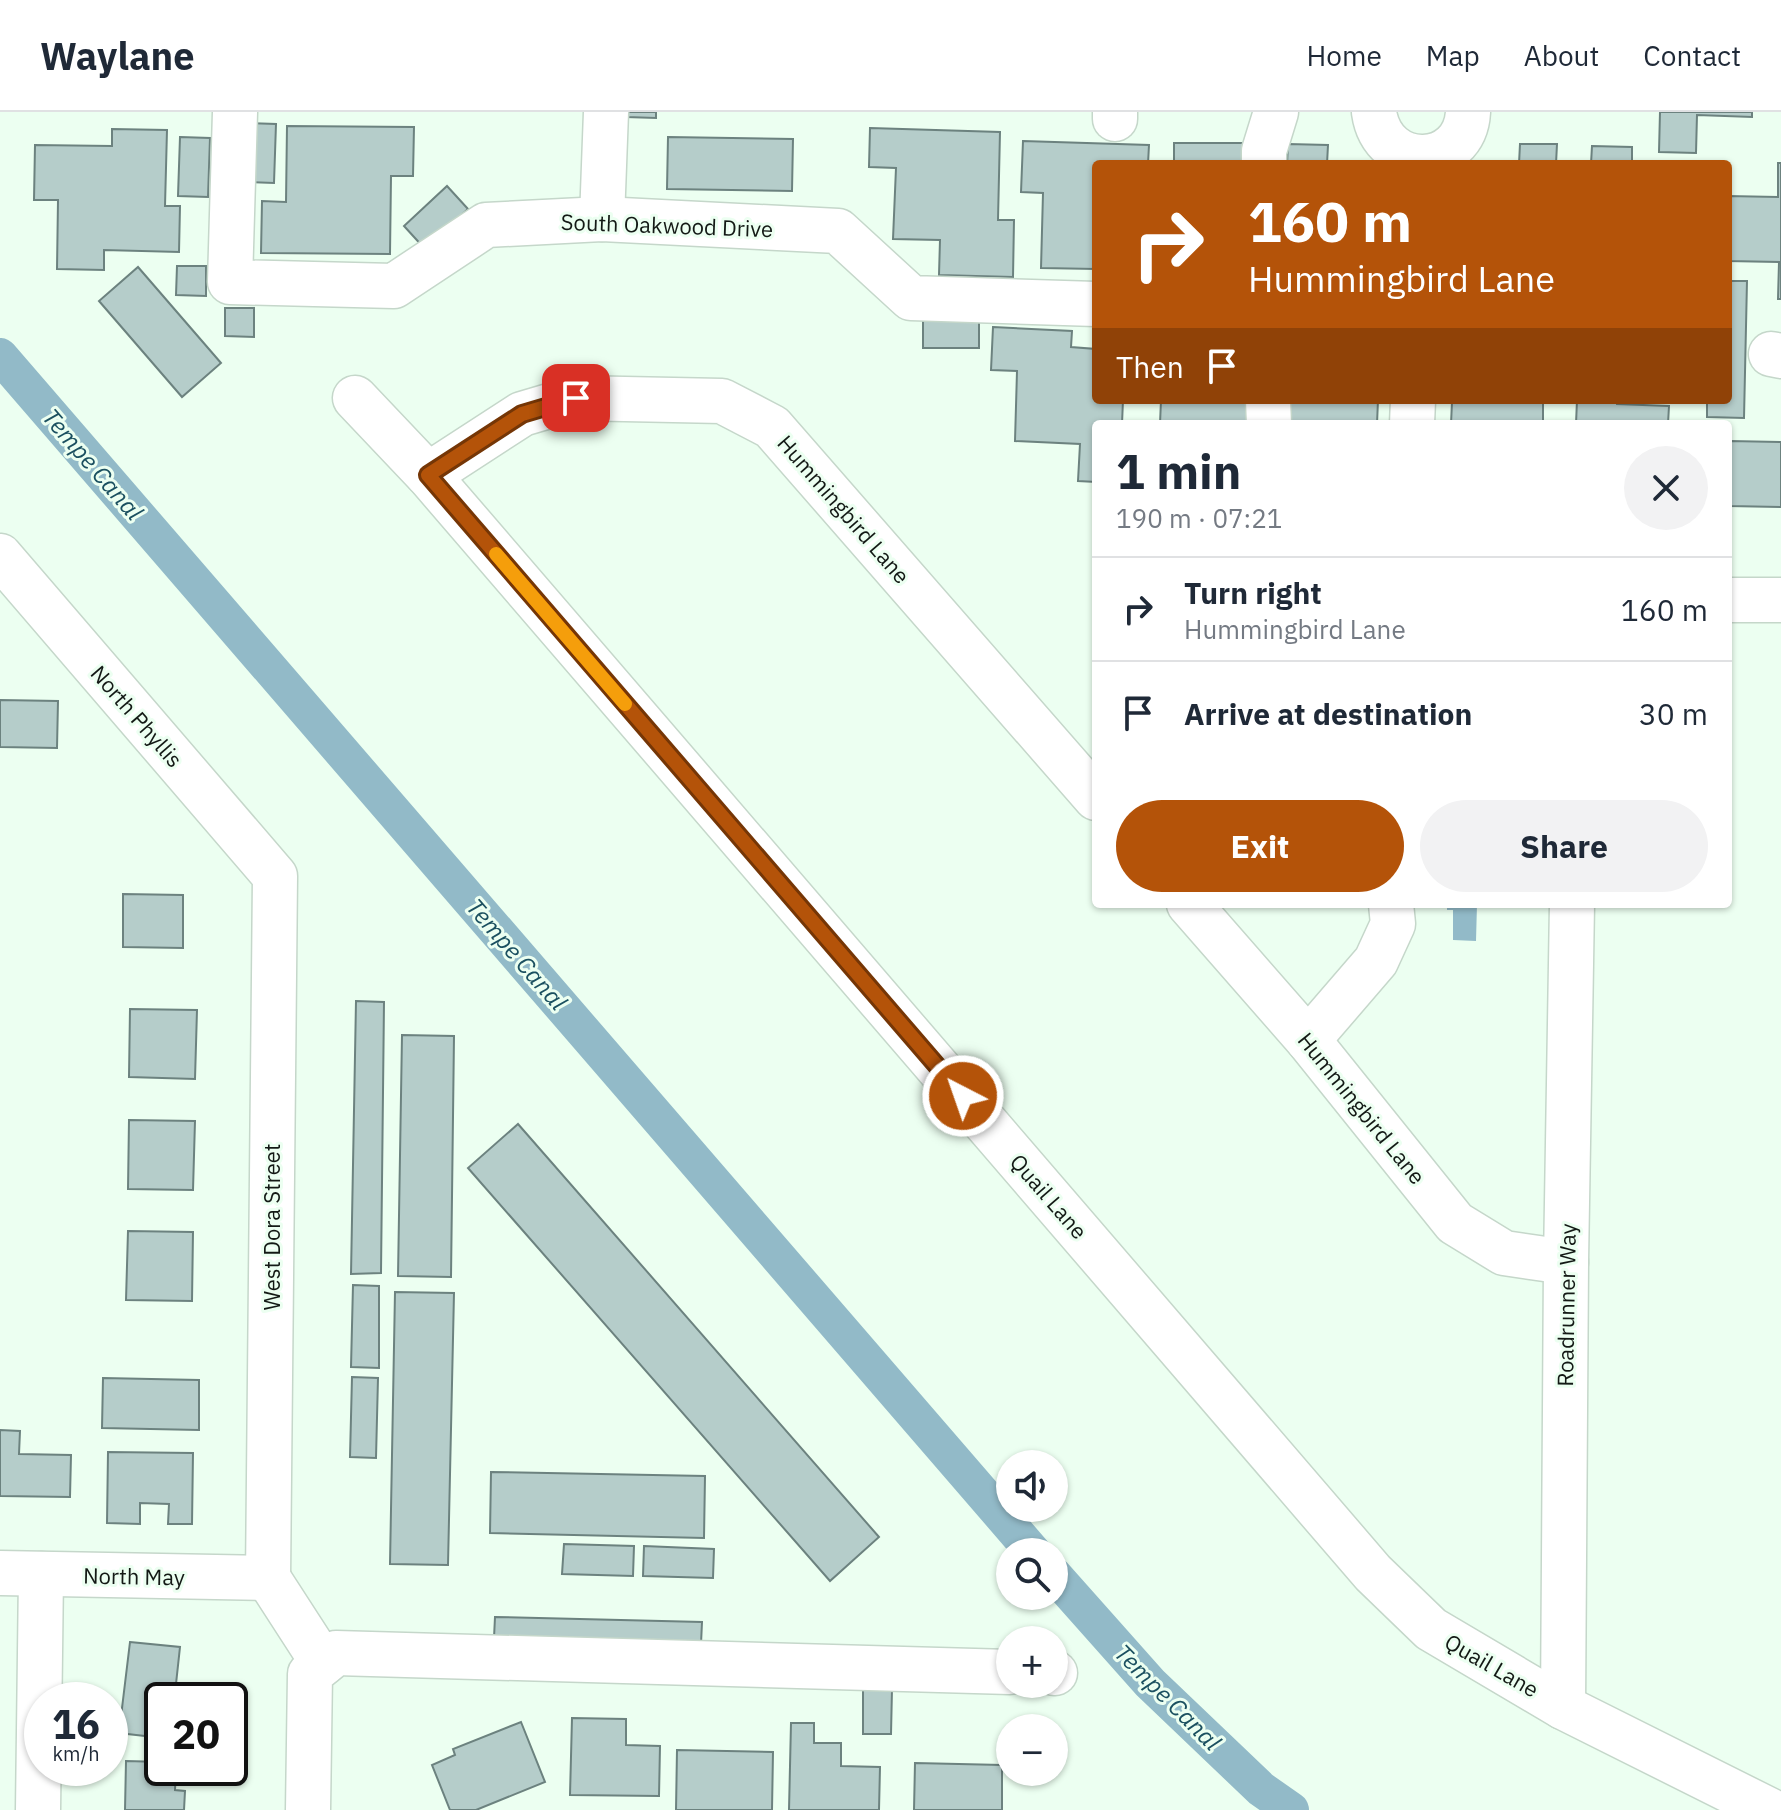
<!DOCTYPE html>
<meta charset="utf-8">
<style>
body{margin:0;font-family:"IBM Plex Sans",sans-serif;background:#f2f2f3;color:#1f2937;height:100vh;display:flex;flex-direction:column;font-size:30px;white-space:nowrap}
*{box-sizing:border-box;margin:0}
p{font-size:26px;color:#747a83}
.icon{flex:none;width:44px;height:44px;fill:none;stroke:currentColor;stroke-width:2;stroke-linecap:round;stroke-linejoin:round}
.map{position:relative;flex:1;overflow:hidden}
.details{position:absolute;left:1092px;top:308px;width:640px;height:488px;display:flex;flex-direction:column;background:#fff;border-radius:8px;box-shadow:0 2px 6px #0004}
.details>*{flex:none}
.banner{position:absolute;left:1092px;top:48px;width:640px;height:244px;border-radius:8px;box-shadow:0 2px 6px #0004;background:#b45309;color:#fff;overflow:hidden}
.tools{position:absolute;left:996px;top:1338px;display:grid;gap:16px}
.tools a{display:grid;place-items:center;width:72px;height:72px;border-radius:50%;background:#fff;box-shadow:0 2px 6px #0004;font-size:40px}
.speed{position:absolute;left:24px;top:1570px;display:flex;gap:16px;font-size:40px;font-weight:700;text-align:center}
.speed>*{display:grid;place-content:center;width:104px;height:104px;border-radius:50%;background:#fff;box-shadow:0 2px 6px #0004;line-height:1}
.speed small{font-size:20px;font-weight:400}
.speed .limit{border:4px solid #111;border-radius:12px;background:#fff;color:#111}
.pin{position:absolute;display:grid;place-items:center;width:68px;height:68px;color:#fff;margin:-34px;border-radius:16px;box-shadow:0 4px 12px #0006}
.me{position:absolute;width:88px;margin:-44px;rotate:319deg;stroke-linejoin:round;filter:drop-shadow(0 0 6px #0008)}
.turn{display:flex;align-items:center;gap:28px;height:168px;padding:0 24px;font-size:36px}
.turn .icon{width:104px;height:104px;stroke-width:2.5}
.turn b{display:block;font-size:56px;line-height:68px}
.then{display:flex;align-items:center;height:76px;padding:0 24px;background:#0003;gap:16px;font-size:30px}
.round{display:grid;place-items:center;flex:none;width:84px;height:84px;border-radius:42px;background:#f2f2f3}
.headline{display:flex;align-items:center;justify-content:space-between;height:136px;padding:0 24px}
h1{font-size:48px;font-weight:700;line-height:60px}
.primary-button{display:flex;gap:16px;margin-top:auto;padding:16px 24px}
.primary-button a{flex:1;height:92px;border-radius:48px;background:#b45309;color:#fff;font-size:32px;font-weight:700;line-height:92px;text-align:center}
.primary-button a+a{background:#f2f2f3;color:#1f2937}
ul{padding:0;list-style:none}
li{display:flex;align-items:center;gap:24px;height:104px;padding:0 24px;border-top:2px solid #e0e1e3}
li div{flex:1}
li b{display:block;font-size:30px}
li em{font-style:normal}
header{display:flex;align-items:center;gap:48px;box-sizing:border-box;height:112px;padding:0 40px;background:#fff;border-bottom:2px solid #e0e1e3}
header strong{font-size:38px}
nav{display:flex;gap:44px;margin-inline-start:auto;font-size:28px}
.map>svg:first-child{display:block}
.water{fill:#92bac8}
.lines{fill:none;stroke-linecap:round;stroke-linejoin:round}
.canal{stroke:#92bac8;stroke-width:36}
.building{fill:#b5cdca;stroke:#6c827f;stroke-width:2}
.minor-casing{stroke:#c5d7ca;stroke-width:47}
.minor{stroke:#fff;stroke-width:44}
.route-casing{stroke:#753606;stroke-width:20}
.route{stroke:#b45309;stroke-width:14}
.slow{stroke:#f59e0b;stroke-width:14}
.labels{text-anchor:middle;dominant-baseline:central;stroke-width:6;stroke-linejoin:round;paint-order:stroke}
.street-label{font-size:22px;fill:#131915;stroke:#ecfff1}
.water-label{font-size:24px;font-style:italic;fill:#1b5060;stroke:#ecfff1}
</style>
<header>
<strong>Waylane</strong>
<nav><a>Home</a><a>Map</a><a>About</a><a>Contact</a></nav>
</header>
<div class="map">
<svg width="1781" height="1698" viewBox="0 0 1781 1698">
<rect width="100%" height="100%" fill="#ecfff1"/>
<path class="water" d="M 1447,792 L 1477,792 L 1476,829 L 1453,828 L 1453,798 L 1447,798 Z"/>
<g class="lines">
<g class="canal">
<path d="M 0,244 L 1033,1440"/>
<path d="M 1054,1463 L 1150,1571 L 1261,1677 L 1291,1698"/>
</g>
</g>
<g class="building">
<path d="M 626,0 L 656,0 L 656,6 L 626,5 Z"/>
<path d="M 1660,0 L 1752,0 L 1752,5 L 1697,3 L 1696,41 L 1659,40 Z"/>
<path d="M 246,11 L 276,12 L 274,71 L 244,70 Z"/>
<path d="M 287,14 L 414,15 L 413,64 L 391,64 L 390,142 L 261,141 L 262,89 L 286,90 Z"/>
<path d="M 870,16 L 1000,20 L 998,108 L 1014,108 L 1013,165 L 939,163 L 940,128 L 893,127 L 896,56 L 869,55 Z"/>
<path d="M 112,17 L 167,18 L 165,94 L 180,94 L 179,140 L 104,138 L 104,158 L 57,157 L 58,88 L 34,88 L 35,33 L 112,34 Z"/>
<path d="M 180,25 L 210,26 L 208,85 L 178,84 Z"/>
<path d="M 668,25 L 793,27 L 792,79 L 667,77 Z"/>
<path d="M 1023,29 L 1149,33 L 1148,52 L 1096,52 L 1096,157 L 1041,156 L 1043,81 L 1021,80 Z"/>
<rect x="1174" y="31" width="76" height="21"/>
<path d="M 1288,32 L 1328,33 L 1327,52 L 1287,52 Z"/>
<path d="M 1520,32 L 1557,32 L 1556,52 L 1519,52 Z"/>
<path d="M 1592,34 L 1632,35 L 1632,52 L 1591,52 Z"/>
<path d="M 1778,51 L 1781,51 L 1781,187 L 1778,187 L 1779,150 L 1728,149 L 1728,84 L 1778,85 Z"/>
<path d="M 447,74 L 468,97 L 425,137 L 404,114 Z"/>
<path d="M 177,154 L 206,154 L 206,184 L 176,183 Z"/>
<path d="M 138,155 L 221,251 L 182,285 L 99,189 Z"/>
<path d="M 1728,169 L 1747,169 L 1744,306 L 1707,305 L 1707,288 L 1728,288 Z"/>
<path d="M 225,196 L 254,196 L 254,225 L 225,224 Z"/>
<path d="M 923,203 L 979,204 L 979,236 L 923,236 Z"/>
<path d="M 993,215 L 1072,219 L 1071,235 L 1096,237 L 1096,288 L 1123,288 L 1122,312 L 1096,312 L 1096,370 L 1078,369 L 1080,332 L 1015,329 L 1017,259 L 991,258 Z"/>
<path d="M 1161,288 L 1253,288 L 1252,312 L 1160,312 Z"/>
<path d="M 1286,288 L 1378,288 L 1377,312 L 1285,312 Z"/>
<path d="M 1506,288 L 1543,288 L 1543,312 L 1451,312 L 1452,290 L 1506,291 Z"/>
<path d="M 1577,288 L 1617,288 L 1617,292 L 1669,294 L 1668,312 L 1576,312 Z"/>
<path d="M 1730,329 L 1781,330 L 1781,395 L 1729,394 Z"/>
<path d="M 0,588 L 58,589 L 57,636 L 0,635 Z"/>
<path d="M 123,782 L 183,783 L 183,836 L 123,835 Z"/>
<path d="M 356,889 L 384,890 L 381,1161 L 351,1162 Z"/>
<path d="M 130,897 L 197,898 L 195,967 L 129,965 Z"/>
<path d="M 402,923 L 454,924 L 451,1165 L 398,1164 Z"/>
<path d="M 129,1008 L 195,1009 L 193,1078 L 128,1077 Z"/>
<path d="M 518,1012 L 879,1425 L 830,1469 L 468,1056 Z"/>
<path d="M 128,1119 L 193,1120 L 192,1189 L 126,1188 Z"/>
<path d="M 353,1173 L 379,1174 L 379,1256 L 351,1255 Z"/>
<path d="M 395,1180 L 454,1181 L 448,1453 L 390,1452 Z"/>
<path d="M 352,1265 L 378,1266 L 376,1346 L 350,1345 Z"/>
<path d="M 103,1266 L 199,1268 L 199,1318 L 102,1316 Z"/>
<path d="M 0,1318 L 20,1319 L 19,1342 L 71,1343 L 70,1385 L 0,1384 Z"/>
<path d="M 108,1340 L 193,1341 L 192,1412 L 168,1412 L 169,1392 L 140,1391 L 140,1412 L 107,1411 Z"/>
<path d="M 491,1360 L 705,1364 L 704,1426 L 490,1421 Z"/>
<path d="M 564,1432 L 634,1434 L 633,1464 L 562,1462 Z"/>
<path d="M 644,1434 L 714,1437 L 713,1466 L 643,1464 Z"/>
<path d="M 495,1505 L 702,1510 L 701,1532 L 494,1526 Z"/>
<path d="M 130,1530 L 180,1535 L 176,1572 L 195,1575 L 194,1588 L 162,1588 L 162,1626 L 119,1621 Z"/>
<path d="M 863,1577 L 892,1577 L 891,1622 L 863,1622 Z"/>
<path d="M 572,1606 L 626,1607 L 626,1633 L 660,1634 L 659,1684 L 570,1683 Z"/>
<path d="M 521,1610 L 545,1670 L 476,1698 L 450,1698 L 432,1653 L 455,1643 L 453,1637 Z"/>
<path d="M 791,1611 L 814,1611 L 814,1631 L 841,1631 L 841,1654 L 880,1655 L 879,1698 L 789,1698 Z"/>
<path d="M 677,1638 L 773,1640 L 772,1698 L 676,1698 Z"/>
<path d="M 126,1649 L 162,1650 L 162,1656 L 176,1656 L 175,1678 L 185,1679 L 184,1698 L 125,1698 Z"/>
<path d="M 915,1651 L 1002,1653 L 1002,1698 L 914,1698 Z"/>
</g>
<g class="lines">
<defs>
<g id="minor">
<path d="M 235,0 L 230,170 L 394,174 L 486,113 L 602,107 L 838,119 L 911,186 L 1096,192"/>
<path d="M 1374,0 C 1383,62 1465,58 1468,0"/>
<path d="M 1115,7 L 1115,0"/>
<path d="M 1264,52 L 1264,39 L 1276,0"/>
<path d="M 602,107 L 606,0"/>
<path d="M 1771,242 L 1781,244"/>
<path d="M 355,286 L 428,363 L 1373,1461 L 1431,1517 L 1563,1595 L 1769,1698"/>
<path d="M 1268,288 L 1269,312"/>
<path d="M 1412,312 L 1413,288"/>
<path d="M 428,363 L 522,302 L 576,286 L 722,289 L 772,315 L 1096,686"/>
<path d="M 0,444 L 275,764 L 268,1466"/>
<path d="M 1728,488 L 1781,488"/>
<path d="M 1189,792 L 1308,928 L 1455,1111 L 1504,1141 L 1566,1150"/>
<path d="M 1308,928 L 1376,849 L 1393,812 L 1391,792"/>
<path d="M 0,1461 L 268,1466"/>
<path d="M 268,1466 L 323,1551"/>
<path d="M 1054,1561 L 1055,1561"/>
<path d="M 1563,1595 L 1566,1150 L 1572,792"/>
<path d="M 38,1698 L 41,1462"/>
<path d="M 308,1698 L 310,1562 L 336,1541 L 1010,1560"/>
</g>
</defs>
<use href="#minor" class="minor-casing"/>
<use href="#minor" class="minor"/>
</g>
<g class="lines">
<defs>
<path id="route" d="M 576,286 L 522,302 L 428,363 L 963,984"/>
</defs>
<use href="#route" class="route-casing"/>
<use href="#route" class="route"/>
<path class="slow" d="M 496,442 L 625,592"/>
</g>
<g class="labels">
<g class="street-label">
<text transform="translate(667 113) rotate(2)">South Oakwood Drive</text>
<text transform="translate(844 397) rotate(49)">Hummingbird Lane</text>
<text transform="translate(137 604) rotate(49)">North Phyllis</text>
<text transform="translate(1362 996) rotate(51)">Hummingbird Lane</text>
<text transform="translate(1049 1084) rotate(49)">Quail Lane</text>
<text transform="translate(271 1115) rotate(-90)">West Dora Street</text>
<text transform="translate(1566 1193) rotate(-89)">Roadrunner Way</text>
<text transform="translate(134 1464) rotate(1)">North May</text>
<text transform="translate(1492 1553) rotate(30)">Quail Lane</text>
</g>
<g class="water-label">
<text transform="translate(93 352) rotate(49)">Tempe Canal</text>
<text transform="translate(517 842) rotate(49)">Tempe Canal</text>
<text transform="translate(1168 1585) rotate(45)">Tempe Canal</text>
</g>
</g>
</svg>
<div class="tools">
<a><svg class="icon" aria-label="sound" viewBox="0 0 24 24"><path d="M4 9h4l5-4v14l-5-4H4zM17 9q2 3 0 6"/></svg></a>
<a><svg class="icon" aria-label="search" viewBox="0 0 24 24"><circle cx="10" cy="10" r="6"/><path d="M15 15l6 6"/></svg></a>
<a>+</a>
<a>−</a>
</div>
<div class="speed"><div>16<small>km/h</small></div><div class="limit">20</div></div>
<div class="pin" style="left:576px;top:286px;background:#d93025"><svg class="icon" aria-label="arrive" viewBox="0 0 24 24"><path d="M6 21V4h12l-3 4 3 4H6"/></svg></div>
<svg class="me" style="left:963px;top:984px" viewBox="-20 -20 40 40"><circle r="17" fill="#b45309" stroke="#fff" stroke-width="3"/><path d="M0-11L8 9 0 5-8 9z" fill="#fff"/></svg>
<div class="banner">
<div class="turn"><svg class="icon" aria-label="right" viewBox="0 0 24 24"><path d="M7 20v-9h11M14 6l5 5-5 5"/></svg><div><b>160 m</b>Hummingbird Lane</div></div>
<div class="then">Then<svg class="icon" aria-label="arrive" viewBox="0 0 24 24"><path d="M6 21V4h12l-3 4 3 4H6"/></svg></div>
</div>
<section class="details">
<div class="headline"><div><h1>1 min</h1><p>190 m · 07:21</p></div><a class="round"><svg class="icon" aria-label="close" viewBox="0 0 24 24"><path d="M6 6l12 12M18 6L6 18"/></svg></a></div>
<ul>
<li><svg class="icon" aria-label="right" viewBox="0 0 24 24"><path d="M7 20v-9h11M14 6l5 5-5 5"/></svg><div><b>Turn right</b><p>Hummingbird Lane</p></div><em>160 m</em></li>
<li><svg class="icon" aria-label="arrive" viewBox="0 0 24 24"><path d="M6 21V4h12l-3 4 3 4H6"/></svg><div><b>Arrive at destination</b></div><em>30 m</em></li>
</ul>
<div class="primary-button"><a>Exit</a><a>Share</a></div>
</section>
</div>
